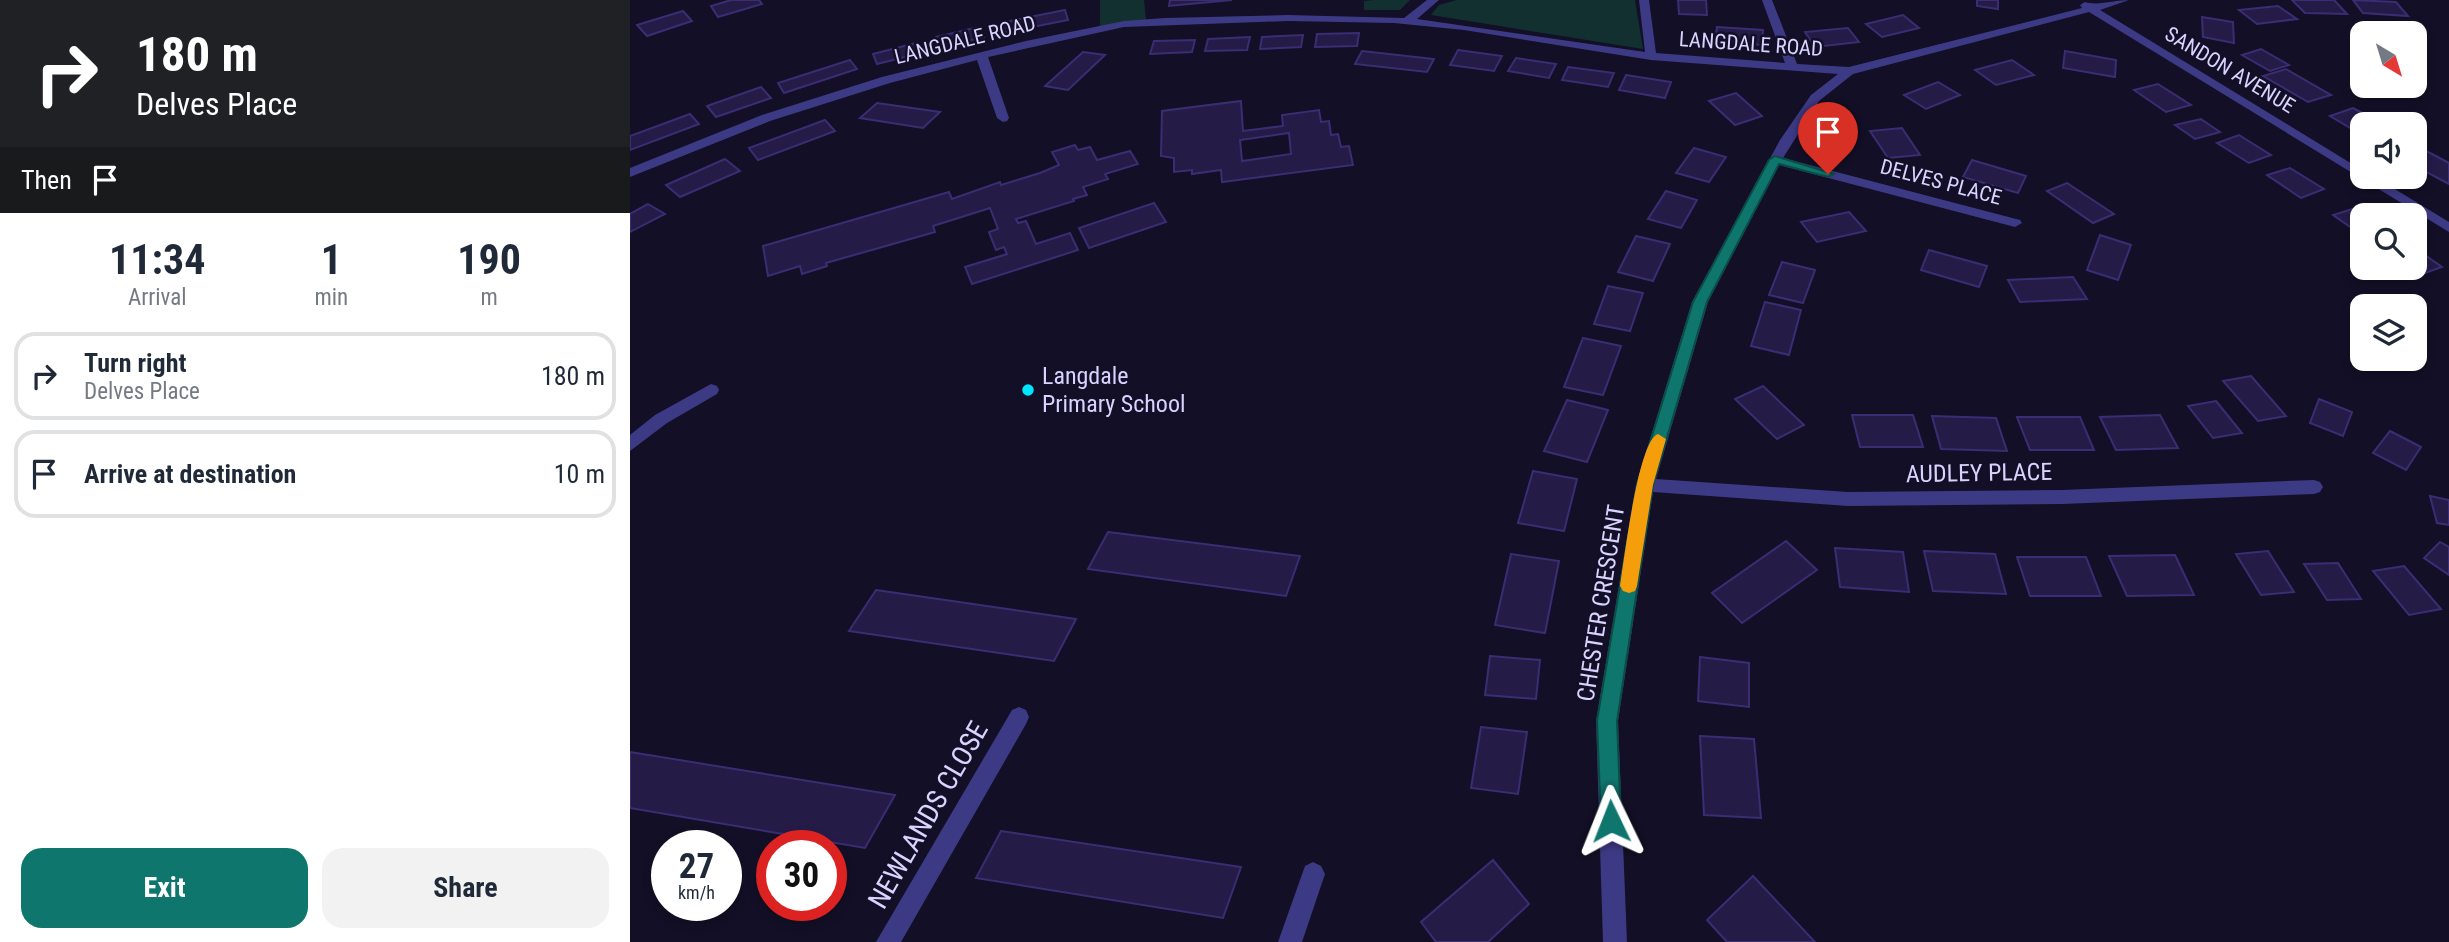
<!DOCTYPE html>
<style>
body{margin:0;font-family:"Roboto Condensed",sans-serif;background:#f2f2f3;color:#1f2937;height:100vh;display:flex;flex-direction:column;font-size:26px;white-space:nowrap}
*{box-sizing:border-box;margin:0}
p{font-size:23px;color:#747a83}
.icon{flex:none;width:38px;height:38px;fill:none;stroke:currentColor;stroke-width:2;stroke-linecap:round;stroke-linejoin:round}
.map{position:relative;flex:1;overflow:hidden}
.side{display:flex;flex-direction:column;background:#fff;width:630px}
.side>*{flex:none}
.hud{background:#202124;color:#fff;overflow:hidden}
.needle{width:46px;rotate:142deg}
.tools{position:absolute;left:1720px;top:21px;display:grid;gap:14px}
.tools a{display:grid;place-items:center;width:77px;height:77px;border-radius:14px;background:#fff;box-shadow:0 4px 10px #0003;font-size:35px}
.speed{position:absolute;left:21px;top:830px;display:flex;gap:14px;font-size:35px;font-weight:700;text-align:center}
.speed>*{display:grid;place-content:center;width:91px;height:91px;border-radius:50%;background:#fff;box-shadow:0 4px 10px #0003;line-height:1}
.speed small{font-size:18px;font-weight:400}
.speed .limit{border:10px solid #d22;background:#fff;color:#111}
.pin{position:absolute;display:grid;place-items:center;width:60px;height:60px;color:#fff;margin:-72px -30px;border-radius:50% 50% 50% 0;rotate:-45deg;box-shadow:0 0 7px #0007}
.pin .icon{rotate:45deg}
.me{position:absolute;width:77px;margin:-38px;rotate:358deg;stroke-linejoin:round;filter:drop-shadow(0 0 5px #0008)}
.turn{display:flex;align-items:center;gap:24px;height:147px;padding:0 21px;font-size:32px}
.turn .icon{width:91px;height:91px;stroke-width:2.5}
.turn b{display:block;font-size:49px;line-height:60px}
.then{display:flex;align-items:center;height:66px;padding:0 21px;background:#0003;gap:14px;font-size:26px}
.eta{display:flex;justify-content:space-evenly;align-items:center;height:119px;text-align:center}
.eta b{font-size:42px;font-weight:700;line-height:49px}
.primary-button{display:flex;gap:14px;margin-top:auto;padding:14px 21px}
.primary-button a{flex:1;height:80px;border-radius:21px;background:#0f766e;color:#fff;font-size:28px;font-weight:700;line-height:80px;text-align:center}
.primary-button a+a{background:#f2f2f3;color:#1f2937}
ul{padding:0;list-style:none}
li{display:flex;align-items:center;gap:21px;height:88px;margin:0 14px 10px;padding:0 7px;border:4px solid #e0e1e3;border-radius:21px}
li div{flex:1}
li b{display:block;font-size:26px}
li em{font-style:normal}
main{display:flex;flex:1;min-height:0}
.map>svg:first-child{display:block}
.green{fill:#12302f}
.building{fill:#241b47;stroke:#3b2d73;stroke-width:2;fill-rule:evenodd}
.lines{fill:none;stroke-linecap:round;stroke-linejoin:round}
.minor{fill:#3d3a85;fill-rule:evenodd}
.route{fill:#0f766e;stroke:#0a4d48;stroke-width:2}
.slow{fill:#f59e0b}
.poi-dot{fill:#00e5ff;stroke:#130f26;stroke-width:2.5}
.labels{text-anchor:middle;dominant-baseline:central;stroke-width:5;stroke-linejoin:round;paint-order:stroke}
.far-street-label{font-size:21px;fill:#d9d4ff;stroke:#130f26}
.poi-label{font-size:24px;fill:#d9d4ff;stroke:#130f26;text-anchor:start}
.street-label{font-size:24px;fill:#d9d4ff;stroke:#130f26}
.near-street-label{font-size:28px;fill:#d9d4ff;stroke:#130f26}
</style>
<main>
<section class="side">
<div class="hud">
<div class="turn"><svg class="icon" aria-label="right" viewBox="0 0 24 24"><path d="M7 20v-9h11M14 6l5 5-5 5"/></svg><div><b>180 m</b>Delves Place</div></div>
<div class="then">Then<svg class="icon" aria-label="arrive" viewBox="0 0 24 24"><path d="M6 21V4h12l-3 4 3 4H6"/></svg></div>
</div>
<div class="eta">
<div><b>11:34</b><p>Arrival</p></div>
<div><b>1</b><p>min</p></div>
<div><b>190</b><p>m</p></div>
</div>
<ul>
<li><svg class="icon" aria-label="right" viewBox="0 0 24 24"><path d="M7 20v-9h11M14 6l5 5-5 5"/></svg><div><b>Turn right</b><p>Delves Place</p></div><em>180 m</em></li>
<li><svg class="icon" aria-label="arrive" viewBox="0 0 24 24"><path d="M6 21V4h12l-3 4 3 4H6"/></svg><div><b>Arrive at destination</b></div><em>10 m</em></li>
</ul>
<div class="primary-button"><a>Exit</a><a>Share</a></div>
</section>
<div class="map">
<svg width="1819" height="942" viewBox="0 0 1819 942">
<rect width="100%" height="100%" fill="#130f26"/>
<g class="green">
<path d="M 470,0 L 514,0 L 516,20 L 470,29 Z"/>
<path d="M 744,0 L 780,0 L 770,10 L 734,10 L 734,1 Z"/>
<path d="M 827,0 L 1005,0 L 1013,49 L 801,15 L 809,5 Z"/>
</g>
<g class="building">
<path d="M 101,0 L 129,0 L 132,4 L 88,17 L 81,6 Z"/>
<path d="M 540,0 L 602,0 L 539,6 Z"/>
<path d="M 1048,0 L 1076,0 L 1077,15 L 1049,14 Z"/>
<path d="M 1347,0 L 1368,0 L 1368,9 L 1347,6 Z"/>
<path d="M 1662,0 L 1704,0 L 1717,14 L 1675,13 Z"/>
<path d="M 1723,0 L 1766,2 L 1778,16 L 1733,13 Z"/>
<path d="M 1648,6 L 1667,19 L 1627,24 L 1609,10 Z"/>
<path d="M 435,10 L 438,20 L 372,33 L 370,23 Z"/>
<path d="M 53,11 L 62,21 L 17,36 L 7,25 Z"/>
<path d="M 1273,15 L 1289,28 L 1252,37 L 1236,24 Z"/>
<path d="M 1572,17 L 1603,22 L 1604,43 L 1573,37 Z"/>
<path d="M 349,27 L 354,37 L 310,48 L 306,37 Z"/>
<path d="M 1087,27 L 1133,30 L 1132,45 L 1085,41 Z"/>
<path d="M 1218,28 L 1229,42 L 1185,47 L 1175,32 Z"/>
<path d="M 729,33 L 727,46 L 685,47 L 687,34 Z"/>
<path d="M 673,35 L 671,47 L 630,49 L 632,37 Z"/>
<path d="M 620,37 L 617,50 L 575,51 L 578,39 Z"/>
<path d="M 565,40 L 562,52 L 520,54 L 524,41 Z"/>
<path d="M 286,43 L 291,53 L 247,64 L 243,54 Z"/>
<path d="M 1631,49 L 1659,65 L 1640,71 L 1612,55 Z"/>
<path d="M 828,50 L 872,56 L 864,71 L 820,65 Z"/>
<path d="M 732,51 L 804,59 L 797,72 L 725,64 Z"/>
<path d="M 1435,51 L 1486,60 L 1485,77 L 1433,68 Z"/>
<path d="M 453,52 L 475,55 L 438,90 L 415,86 Z"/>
<path d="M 886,58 L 926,64 L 919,78 L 878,71 Z"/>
<path d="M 220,60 L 227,69 L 154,93 L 148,83 Z"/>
<path d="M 1382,60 L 1404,75 L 1366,85 L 1345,70 Z"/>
<path d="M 938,67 L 984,73 L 978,87 L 932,80 Z"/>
<path d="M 1656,69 L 1701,95 L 1678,102 L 1633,76 Z"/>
<path d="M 996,75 L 1041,82 L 1035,98 L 989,90 Z"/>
<path d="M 1308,82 L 1330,95 L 1296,109 L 1274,95 Z"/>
<path d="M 1528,84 L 1561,105 L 1536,112 L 1504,90 Z"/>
<path d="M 131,87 L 141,98 L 86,117 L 77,106 Z"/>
<path d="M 1106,93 L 1132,116 L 1105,125 L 1079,101 Z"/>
<path d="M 611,101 L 613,131 L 653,126 L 652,115 L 689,110 L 691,122 L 699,121 L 701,135 L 708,134 L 711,147 L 719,146 L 723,165 L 592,182 L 591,170 L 562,174 L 562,170 L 544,172 L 544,158 L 531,156 L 532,111 ZM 659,133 L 661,154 L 612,161 L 610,140 Z"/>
<path d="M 247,103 L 310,112 L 293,128 L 230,118 Z"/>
<path d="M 1723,108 L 1753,124 L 1732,124 L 1732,135 L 1700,116 Z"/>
<path d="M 60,114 L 69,124 L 0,150 L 0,136 Z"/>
<path d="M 1571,119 L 1590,132 L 1565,139 L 1545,125 Z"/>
<path d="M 195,120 L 205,131 L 128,160 L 119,148 Z"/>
<path d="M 1272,128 L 1290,155 L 1258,158 L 1240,131 Z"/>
<path d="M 1609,135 L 1641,155 L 1619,163 L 1587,143 Z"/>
<path d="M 445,145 L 448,150 L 460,147 L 467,160 L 500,151 L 508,164 L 475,174 L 478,179 L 453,187 L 457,195 L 443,199 L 444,201 L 386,219 L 388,223 L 396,221 L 406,244 L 440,233 L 448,250 L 342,284 L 335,267 L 377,254 L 374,247 L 366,250 L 359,232 L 368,229 L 360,208 L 303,226 L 305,232 L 196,263 L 197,266 L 172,274 L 170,266 L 138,276 L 133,246 L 319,192 L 322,199 L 370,182 L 371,185 L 410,173 L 429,165 L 422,152 Z"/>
<path d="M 1785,145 L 1819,163 L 1819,184 L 1785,166 Z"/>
<path d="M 1064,148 L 1096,157 L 1079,182 L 1046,173 Z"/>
<path d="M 95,159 L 110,171 L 50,197 L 36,185 Z"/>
<path d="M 1342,160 L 1396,176 L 1388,193 L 1333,177 Z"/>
<path d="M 1660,168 L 1694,189 L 1671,198 L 1637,175 Z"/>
<path d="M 1437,183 L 1484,214 L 1463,223 L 1417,191 Z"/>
<path d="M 1036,191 L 1067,200 L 1051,228 L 1018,219 Z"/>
<path d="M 524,203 L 536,222 L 459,248 L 449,228 Z"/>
<path d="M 18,204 L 35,214 L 0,232 L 0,214 Z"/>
<path d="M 1722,209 L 1732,216 L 1732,235 L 1703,215 Z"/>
<path d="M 1219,212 L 1236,231 L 1187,242 L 1171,222 Z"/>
<path d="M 1470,235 L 1501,245 L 1488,280 L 1457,270 Z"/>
<path d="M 1006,236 L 1040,244 L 1023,281 L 988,272 Z"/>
<path d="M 1785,248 L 1812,267 L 1784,277 L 1770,268 L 1785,268 Z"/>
<path d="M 1299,250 L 1357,266 L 1349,287 L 1291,270 Z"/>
<path d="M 1152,262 L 1185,270 L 1173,303 L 1139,295 Z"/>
<path d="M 1443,277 L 1457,299 L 1390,302 L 1378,280 Z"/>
<path d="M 978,286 L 1013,293 L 1000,331 L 964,324 Z"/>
<path d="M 1135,302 L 1171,310 L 1159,355 L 1121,346 Z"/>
<path d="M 953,338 L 991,346 L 973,395 L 934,387 Z"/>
<path d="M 1621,376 L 1656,416 L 1628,421 L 1593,381 Z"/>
<path d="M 1133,386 L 1174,425 L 1147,439 L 1105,399 Z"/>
<path d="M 1689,399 L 1722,412 L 1713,436 L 1680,423 Z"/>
<path d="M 937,400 L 978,410 L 957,462 L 914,451 Z"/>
<path d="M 1586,401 L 1612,433 L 1583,438 L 1558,406 Z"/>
<path d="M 1222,415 L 1283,415 L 1293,447 L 1230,447 Z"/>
<path d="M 1530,415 L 1548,448 L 1486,450 L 1470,417 Z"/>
<path d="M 1302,416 L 1366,418 L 1377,451 L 1311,449 Z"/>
<path d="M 1387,417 L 1450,417 L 1464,450 L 1400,450 Z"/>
<path d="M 1760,431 L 1791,447 L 1776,470 L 1743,453 Z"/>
<path d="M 903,471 L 947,479 L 934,531 L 888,523 Z"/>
<path d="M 1800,496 L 1819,500 L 1819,525 L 1807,523 Z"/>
<path d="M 478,532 L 670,556 L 656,596 L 458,569 Z"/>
<path d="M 1156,541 L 1187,570 L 1112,623 L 1082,593 Z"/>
<path d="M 1810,542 L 1819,547 L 1819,575 L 1794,558 Z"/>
<path d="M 1205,548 L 1273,552 L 1279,592 L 1210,587 Z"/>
<path d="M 1294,551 L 1365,554 L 1376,594 L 1303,591 Z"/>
<path d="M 1638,551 L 1664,592 L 1631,595 L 1606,554 Z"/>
<path d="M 881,554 L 929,561 L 915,633 L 865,625 Z"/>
<path d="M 1545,555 L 1564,595 L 1497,596 L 1479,556 Z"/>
<path d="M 1387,557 L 1456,557 L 1471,596 L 1400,596 Z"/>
<path d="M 1708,563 L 1731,599 L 1697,600 L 1674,564 Z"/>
<path d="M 1774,566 L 1811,609 L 1779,615 L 1743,571 Z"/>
<path d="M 246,590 L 446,619 L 424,661 L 219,631 Z"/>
<path d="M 860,656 L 910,660 L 906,699 L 855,695 Z"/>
<path d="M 1070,657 L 1119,663 L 1119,707 L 1068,701 Z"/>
<path d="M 851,727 L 897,732 L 888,794 L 841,788 Z"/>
<path d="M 1070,736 L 1124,739 L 1131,818 L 1074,815 Z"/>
<path d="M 0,752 L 265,795 L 235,848 L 0,808 Z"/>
<path d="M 371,831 L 611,867 L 593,918 L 346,878 Z"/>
<path d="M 863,860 L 899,904 L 858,942 L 806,942 L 791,922 Z"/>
<path d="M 1123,876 L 1185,942 L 1097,942 L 1077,920 Z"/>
</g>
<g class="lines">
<g class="minor">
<path d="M 797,0 L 809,0 L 787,19 L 1015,52 L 1009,0 L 1019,0 L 1026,53 L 1155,63 L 1132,0 L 1142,0 L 1167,64 L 1219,67 L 1452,8 L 1450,5 L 1455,2 C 1468,6 1485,0 1499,0 L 1470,10 L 1732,170 L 1732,177 L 1745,177 L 1819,222 L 1819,232 L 1459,12 L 1223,74 L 1189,101 L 1153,158 L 1390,220 L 1392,223 L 1385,227 L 1149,165 L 1078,302 L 1026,479 L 1218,492 L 1432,490 L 1684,480 L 1690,482 L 1693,487 L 1690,492 L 1684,494 L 1432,504 L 1218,506 L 1023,492 L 988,721 L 997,942 L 973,942 L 966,721 L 1006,485 L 1062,302 L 1150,140 L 1181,95 L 1208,74 L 1021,60 L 834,30 L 764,23 L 658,21 L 494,27 L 358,57 L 379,118 L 377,121 L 373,122 L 367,118 L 347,60 L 260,83 L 140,121 L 0,177 L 0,168 L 132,115 L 252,77 L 396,41 L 494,21 L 535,18 L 658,15 L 774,18 Z"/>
<path d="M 81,384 L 87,386 L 89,390 L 87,394 L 37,423 L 0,451 L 0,435 L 25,415 Z"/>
<path d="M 389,707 L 396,710 L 399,717 L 396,724 L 271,942 L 246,942 L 382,710 Z"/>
<path d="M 683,862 L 691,866 L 695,874 L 672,942 L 648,942 L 675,866 Z"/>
</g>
</g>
<path class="route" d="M 1145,156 L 1204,174 L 1198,177 L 1149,164 L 1077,302 L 1023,485 L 987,721 L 991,821 L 988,828 L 981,831 L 974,828 L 971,821 L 967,721 L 1007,485 L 1063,302 L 1139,160 Z"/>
<path class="slow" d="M 1028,434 L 1036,439 L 1023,485 L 1007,586 L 1005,591 L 999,593 L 993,591 L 990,586 C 994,562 1008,440 1028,434 Z"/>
<circle class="poi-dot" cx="398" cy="390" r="7"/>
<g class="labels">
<g class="far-street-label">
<text transform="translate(335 40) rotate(-14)">LANGDALE ROAD</text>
<text transform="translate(1121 44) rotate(4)">LANGDALE ROAD</text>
<text transform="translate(1600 70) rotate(31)">SANDON AVENUE</text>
<text transform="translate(1311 182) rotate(15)">DELVES PLACE</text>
</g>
<g class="poi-label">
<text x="412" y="376">Langdale<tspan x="412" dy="28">Primary School</tspan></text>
</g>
<g class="street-label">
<text transform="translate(1349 473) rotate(-1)">AUDLEY PLACE</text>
<text transform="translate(971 603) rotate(-81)">CHESTER CRESCENT</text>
</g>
<g class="near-street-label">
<text transform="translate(298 815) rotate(-60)">NEWLANDS CLOSE</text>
</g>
</g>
</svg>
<div class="tools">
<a><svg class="needle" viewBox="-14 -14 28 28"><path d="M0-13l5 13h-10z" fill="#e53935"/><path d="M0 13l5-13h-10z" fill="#747a83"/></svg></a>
<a><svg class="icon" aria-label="sound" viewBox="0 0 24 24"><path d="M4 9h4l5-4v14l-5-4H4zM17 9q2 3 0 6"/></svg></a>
<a><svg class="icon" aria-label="search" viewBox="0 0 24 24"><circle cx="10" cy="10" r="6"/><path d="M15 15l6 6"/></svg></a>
<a><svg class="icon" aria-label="layers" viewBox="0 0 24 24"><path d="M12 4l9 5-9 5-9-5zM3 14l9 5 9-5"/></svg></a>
</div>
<div class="speed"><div>27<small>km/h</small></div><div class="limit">30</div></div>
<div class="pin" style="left:1198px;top:174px;background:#d93025"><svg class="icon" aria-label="arrive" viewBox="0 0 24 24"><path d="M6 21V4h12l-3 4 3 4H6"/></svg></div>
<svg class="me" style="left:981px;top:821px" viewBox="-20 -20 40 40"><path d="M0-17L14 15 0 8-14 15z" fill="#0f766e" stroke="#fff" stroke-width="4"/></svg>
</div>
</main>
